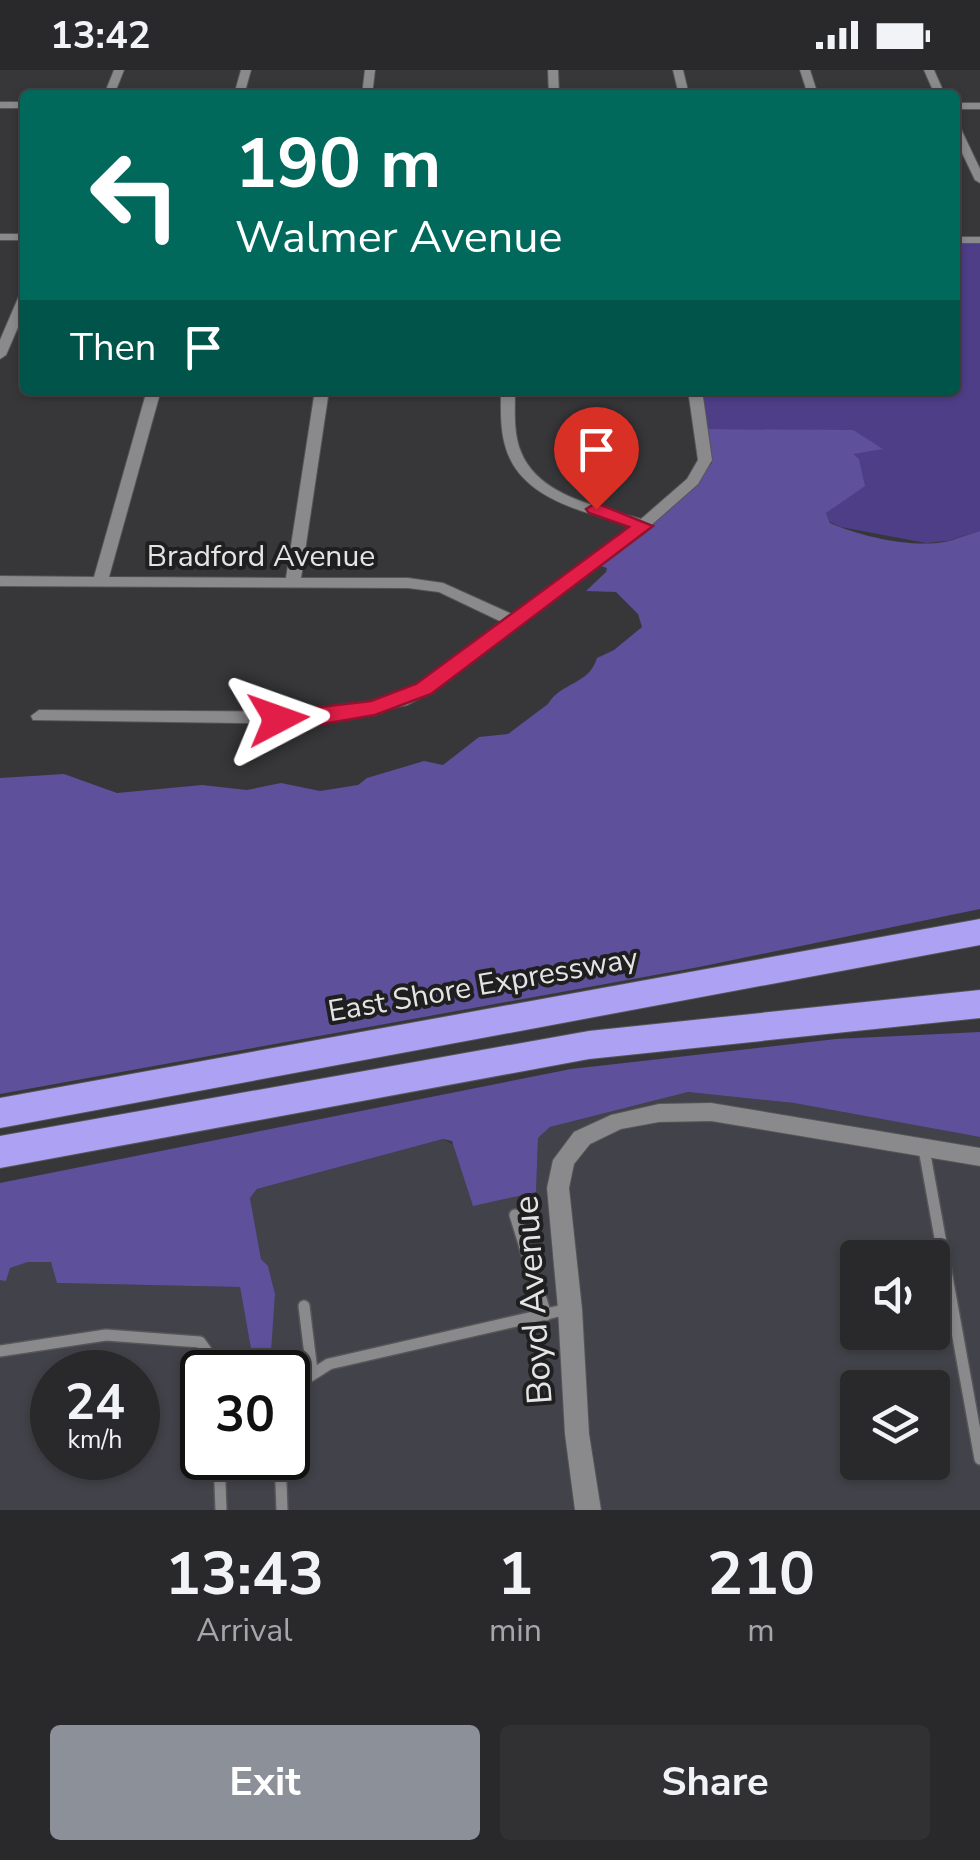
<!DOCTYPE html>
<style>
body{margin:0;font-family:"Nunito Sans",sans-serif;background:#313134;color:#f1f3f6;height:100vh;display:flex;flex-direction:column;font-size:38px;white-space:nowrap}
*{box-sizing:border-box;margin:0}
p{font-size:32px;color:#a5a6a9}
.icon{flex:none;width:55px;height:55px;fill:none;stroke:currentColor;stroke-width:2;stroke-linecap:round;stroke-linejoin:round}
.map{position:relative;height:1440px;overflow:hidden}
.sheet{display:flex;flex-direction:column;background:#29292c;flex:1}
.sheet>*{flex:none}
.banner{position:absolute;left:20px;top:20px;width:940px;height:305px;border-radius:10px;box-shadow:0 2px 8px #0004,0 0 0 2px #454548;background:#00695c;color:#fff;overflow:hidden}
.buttons{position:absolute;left:840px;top:1170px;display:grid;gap:20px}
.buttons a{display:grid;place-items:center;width:110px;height:110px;border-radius:10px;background:#29292c;box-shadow:0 2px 8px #0004,0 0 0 2px #454548;font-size:50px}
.speed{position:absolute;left:30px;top:1280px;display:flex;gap:20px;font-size:50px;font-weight:700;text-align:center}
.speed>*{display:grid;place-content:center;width:130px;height:130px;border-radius:50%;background:#29292c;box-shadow:0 2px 8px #0004,0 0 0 2px #454548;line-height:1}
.speed small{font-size:25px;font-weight:400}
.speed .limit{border:5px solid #111;border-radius:15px;background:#fff;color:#111}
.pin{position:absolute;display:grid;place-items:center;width:85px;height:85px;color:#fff;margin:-102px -42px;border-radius:50% 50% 50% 0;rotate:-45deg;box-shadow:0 0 10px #0007}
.pin .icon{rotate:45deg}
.me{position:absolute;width:110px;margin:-55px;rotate:86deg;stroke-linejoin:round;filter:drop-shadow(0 0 8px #0008)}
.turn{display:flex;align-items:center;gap:35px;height:210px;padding:0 50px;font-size:45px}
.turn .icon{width:130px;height:130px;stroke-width:2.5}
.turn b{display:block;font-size:70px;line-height:85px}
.then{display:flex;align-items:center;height:95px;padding:0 50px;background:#0003;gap:20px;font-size:38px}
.eta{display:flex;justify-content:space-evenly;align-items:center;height:170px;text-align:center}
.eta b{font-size:60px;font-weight:700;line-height:70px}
.cta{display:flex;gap:20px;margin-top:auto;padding:20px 50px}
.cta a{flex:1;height:115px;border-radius:10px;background:#8c9099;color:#fff;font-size:40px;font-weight:700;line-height:115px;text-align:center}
.cta a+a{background:#313134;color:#f1f3f6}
.status{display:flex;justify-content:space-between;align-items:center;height:70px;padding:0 50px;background:#29292c;direction:ltr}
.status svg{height:28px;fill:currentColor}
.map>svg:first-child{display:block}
.built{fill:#42424a;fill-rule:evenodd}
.green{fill:#4d3e87}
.forest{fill:#5e509b}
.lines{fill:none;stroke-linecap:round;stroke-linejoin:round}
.lane-casing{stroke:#565658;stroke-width:14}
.street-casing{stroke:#565658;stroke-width:2}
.highway-casing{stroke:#565658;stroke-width:2}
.lane{stroke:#8a8a8d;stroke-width:11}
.street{fill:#8a8a8d;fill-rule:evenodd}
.highway{fill:#aca1f2;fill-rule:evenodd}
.route{fill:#e11d48;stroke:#92132f;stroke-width:2.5}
.labels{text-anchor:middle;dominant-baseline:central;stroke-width:8;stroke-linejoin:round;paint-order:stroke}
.street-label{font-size:30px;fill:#e4e4e6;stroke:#1f1f20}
.near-street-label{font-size:35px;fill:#e4e4e6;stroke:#1f1f20}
</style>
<div class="status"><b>13:42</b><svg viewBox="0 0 49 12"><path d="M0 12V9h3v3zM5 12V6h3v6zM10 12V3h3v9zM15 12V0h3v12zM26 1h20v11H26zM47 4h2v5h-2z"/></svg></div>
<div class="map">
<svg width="980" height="1440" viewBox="0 0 980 1440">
<rect width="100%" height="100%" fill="#37373a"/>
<path class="built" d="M 688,1022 L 794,1033 L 980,1067 L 980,1440 L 0,1440 L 0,1210 L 6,1210 L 10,1198 L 28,1192 L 52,1192 L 58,1213 L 240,1217 L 253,1289 L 272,1249 L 275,1224 L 268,1196 L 261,1189 L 250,1128 L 257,1119 L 443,1069 L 536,1121 L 538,1068 L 550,1057 ZM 858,1188 L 932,1188 L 932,1262 L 858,1262 ZM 52,1302 L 138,1302 L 138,1388 L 52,1388 ZM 202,1302 L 288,1302 L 288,1388 L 202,1388 ZM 858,1318 L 932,1318 L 932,1392 L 858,1392 Z"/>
<path class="green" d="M 955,170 L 980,171 L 980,461 L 947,471 L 926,473 L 841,457 L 830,452 L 826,443 L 839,433 L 824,360 L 708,359 L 701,320 L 955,320 Z"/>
<g class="forest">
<path d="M 708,359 L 853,360 L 883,379 L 853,384 L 859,389 L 865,416 L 826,443 L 830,453 C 862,467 915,479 949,471 C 960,468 969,464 980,461 L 980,839 L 699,897 L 0,1024 L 0,708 L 64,704 L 117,723 L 202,715 L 247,720 L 281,713 L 320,721 L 358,715 L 367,708 L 424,691 L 443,695 L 479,667 L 508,664 L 548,634 C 561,612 589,615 597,588 L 614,580 L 642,557 L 638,544 L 616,522 L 586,521 L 606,502 L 607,498 L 595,494 L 712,393 Z"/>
<path d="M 980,962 L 980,1067 L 794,1033 L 688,1022 L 550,1057 L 538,1068 L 536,1122 L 473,1136 L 452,1071 L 443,1069 L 257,1119 L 250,1128 L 261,1189 L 268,1196 L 275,1224 L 271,1281 L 267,1287 L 253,1290 L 240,1217 L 57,1213 L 51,1192 L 28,1192 L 10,1198 L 6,1211 L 0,1210 L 0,1113 L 571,999 L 836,969 Z"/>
</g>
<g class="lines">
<defs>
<g id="lane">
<path d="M 924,1079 L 980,1389"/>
<path d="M 515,1145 L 546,1245"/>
<path d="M 304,1236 L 312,1301"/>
<path d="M 0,1281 L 106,1265 L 200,1272 L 215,1293 L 216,1302"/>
<path d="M 288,1337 L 299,1313 L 329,1294 L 568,1239"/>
<path d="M 219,1388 L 221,1440"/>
<path d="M 280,1388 L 282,1440"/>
</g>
<g id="street">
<path d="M 114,0 L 124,0 L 114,25 L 104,25 Z"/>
<path d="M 241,0 L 251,0 L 244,25 L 234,25 Z"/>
<path d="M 365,0 L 375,0 L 372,25 L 362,25 Z"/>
<path d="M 548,0 L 558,0 L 559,25 L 549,25 Z"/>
<path d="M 673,0 L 683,0 L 689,25 L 679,25 Z"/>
<path d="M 800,0 L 810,0 L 818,25 L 808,25 Z"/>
<path d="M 924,0 L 934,0 L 945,25 L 935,25 Z"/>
<rect x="0" y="32" width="25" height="6"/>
<rect x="955" y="33" width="25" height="6"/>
<path d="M 955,54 L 960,57 L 980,99 L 980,113 L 975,110 L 955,68 Z"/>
<rect x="0" y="164" width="25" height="6"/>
<rect x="955" y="167" width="25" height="6"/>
<path d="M 25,222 L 25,241 L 6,285 L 0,289 L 0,270 L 19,226 Z"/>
<path d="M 147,320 L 161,320 L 109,507 L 286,508 L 315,320 L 329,320 L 301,508 L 408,508 L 443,513 L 514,545 L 632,456 C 586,442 519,430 505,375 C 500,357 501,338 501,320 L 515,320 C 515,340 513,363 521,382 C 539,427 601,437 641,449 L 687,409 L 698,390 L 688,320 L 702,320 L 712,390 L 698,414 L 648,458 L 541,540 L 429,623 L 407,635 L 317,654 L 33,650 L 31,646 L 39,640 L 317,642 L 396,626 L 417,615 L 504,553 L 439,522 L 408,518 L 0,516 L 0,506 L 94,507 Z"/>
<path d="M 711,1033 L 980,1078 L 980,1096 L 711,1051 L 659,1052 L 621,1059 L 590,1074 L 574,1094 L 569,1118 L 582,1239 L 589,1364 L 601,1440 L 575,1440 L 565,1364 L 558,1239 L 547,1118 L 553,1090 L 574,1062 L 611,1045 L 659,1034 Z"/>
</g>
<g id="highway">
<path d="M 980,849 L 980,875 L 0,1058 L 0,1028 Z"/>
<path d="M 980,920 L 980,948 L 589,989 L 0,1098 L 0,1066 L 589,961 Z"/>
</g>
</defs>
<use href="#lane" class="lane-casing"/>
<use href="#street" class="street-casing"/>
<use href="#highway" class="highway-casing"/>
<use href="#lane" class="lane"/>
<use href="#street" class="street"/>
<use href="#highway" class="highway"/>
</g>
<path class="route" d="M 596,433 L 653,456 L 431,624 L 375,645 L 317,655 L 270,654 L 267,649 L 278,642 L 371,631 L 416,614 L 629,457 L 589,443 L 586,439 Z"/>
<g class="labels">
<g class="street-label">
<text x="261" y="486">Bradford Avenue</text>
<text transform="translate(483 915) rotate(-10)">East Shore Expressway</text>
</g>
<g class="near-street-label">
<text transform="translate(533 1230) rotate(-94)">Boyd Avenue</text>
</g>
</g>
</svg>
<div class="buttons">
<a><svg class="icon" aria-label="sound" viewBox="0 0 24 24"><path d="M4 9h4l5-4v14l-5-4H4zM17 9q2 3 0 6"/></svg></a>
<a><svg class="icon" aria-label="layers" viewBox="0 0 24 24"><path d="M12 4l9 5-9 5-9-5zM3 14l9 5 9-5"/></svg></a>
</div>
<div class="speed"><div>24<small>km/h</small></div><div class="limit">30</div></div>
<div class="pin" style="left:596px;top:439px;background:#d93025"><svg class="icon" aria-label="arrive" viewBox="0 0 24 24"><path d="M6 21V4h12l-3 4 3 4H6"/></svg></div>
<svg class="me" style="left:278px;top:649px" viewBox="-20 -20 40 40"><path d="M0-17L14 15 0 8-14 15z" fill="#e11d48" stroke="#fff" stroke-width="4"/></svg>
<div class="banner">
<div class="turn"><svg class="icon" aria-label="left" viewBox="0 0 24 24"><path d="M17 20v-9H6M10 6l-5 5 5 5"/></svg><div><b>190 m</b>Walmer Avenue</div></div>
<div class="then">Then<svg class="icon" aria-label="arrive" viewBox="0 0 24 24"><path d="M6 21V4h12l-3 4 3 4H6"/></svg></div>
</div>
</div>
<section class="sheet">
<div class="eta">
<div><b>13:43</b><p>Arrival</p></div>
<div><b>1</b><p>min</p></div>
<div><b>210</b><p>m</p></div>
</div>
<div class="cta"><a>Exit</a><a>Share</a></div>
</section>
